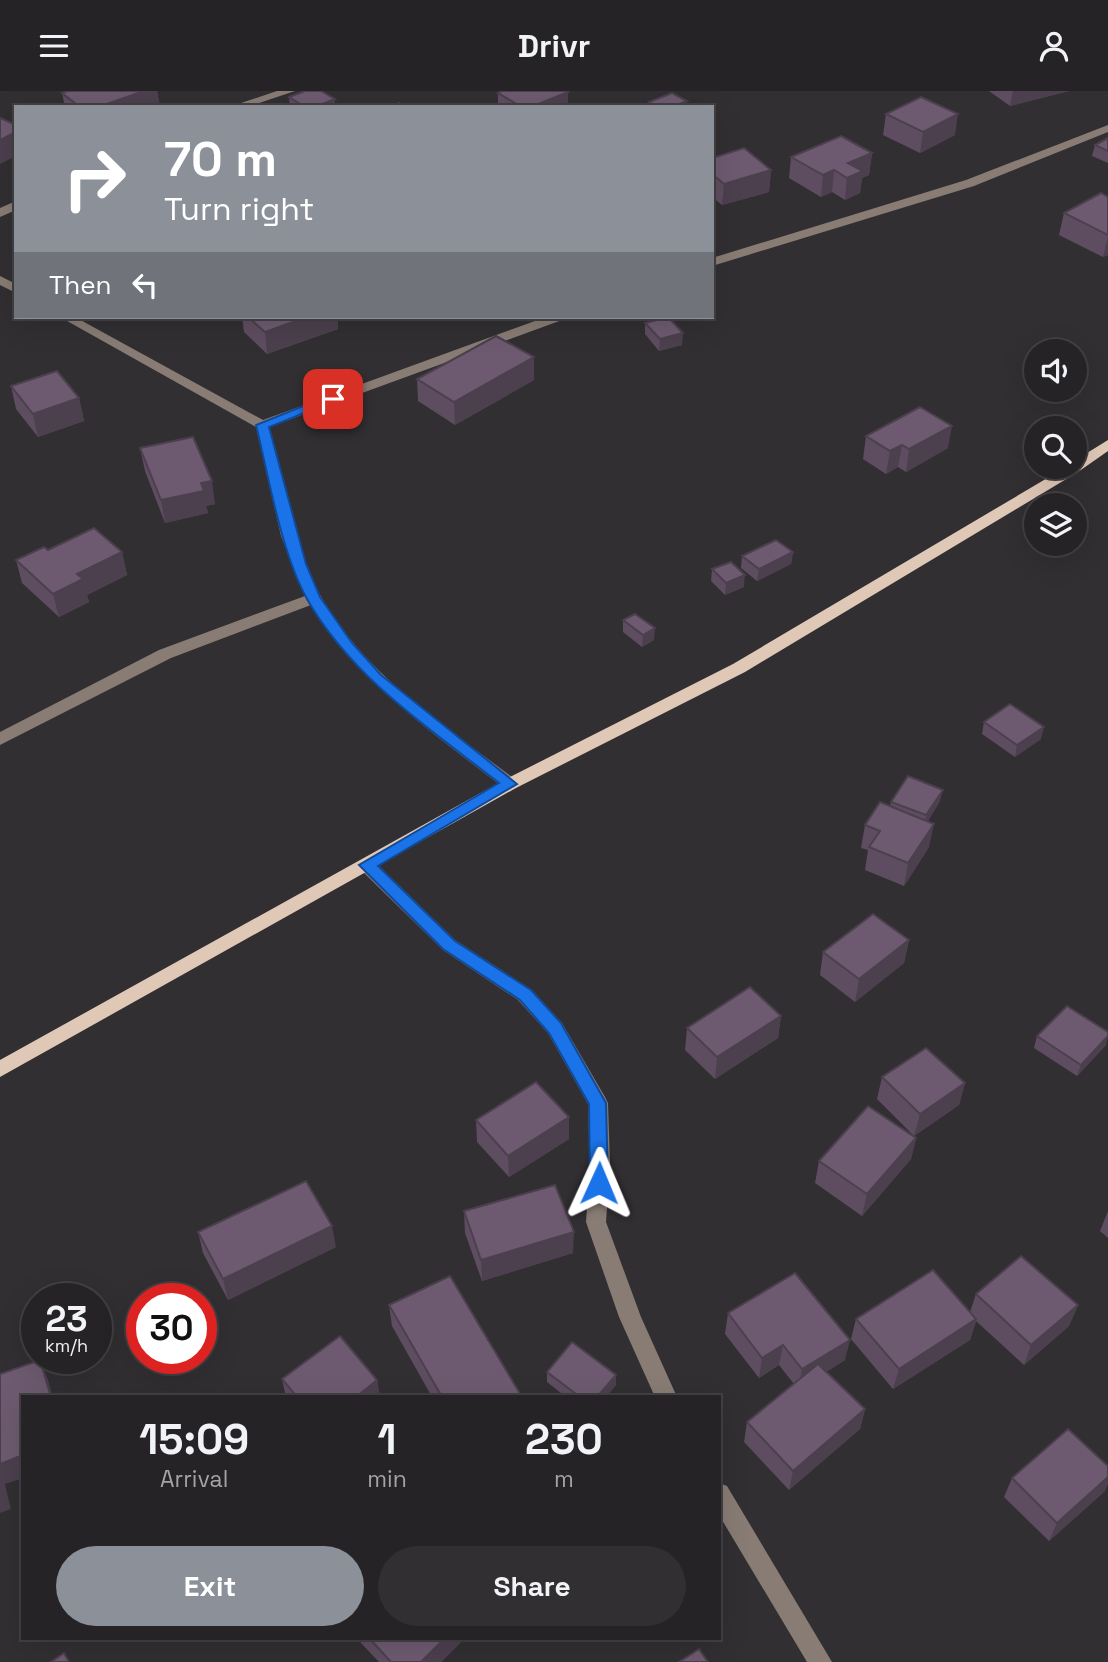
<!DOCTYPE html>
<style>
body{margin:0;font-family:"Space Grotesk",sans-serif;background:#312f32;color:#f1f3f6;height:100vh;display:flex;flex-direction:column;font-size:26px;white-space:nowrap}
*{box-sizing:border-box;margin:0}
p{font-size:23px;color:#a3a4a7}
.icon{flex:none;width:38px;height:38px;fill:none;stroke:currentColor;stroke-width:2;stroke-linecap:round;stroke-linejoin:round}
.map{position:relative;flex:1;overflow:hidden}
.sheet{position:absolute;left:21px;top:1304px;width:700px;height:245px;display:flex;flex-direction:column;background:#252326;border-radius:0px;box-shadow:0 7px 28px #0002,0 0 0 2px #424043}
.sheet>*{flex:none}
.guide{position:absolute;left:14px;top:14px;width:700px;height:214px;border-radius:0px;box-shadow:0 7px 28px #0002,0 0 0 2px #424043;background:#8c9099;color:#fff;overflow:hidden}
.tools{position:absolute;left:1024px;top:248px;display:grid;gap:14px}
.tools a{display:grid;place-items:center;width:63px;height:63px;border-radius:50%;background:#252326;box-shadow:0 7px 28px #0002,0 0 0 2px #424043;font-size:35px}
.speed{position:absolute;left:21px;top:1192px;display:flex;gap:14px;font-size:35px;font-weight:700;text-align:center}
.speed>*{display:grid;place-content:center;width:91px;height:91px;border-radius:50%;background:#252326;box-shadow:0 7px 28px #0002,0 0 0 2px #424043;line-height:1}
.speed small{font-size:18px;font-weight:400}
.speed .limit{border:10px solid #d22;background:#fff;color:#111}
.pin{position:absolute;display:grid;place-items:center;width:60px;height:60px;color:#fff;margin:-30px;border-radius:14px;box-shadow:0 4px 10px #0006}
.me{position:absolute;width:77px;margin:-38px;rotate:1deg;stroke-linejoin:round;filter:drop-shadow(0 0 5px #0008)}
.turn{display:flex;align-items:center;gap:24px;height:147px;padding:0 35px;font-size:32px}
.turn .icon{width:91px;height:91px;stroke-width:2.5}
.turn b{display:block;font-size:49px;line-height:60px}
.then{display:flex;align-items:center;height:66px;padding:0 35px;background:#0003;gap:14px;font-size:26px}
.eta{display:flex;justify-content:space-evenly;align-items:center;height:119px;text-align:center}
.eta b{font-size:42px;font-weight:700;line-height:49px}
.button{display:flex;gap:14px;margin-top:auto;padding:14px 35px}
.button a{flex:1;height:80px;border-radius:42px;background:#8c9099;color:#fff;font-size:28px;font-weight:700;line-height:80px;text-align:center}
.button a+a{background:#312f32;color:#f1f3f6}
header{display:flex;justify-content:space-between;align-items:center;height:91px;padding:0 35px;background:#252326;font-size:32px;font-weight:700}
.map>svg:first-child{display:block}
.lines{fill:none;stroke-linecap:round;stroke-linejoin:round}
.minor{fill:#887c74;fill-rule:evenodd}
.major{fill:#e0c8b7;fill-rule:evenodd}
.wall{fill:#5e4d60}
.shaded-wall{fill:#4c3f4e}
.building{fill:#6d5a70;stroke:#4c3f4e;stroke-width:2}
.route{fill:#1a73e8;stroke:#114b97;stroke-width:2}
</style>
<header><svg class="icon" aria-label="menu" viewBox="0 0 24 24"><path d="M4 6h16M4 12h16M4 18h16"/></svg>Drivr<svg class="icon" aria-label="person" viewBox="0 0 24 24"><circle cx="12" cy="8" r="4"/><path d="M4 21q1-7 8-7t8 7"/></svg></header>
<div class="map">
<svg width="1108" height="1571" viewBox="0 0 1108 1571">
<rect width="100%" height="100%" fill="#312f32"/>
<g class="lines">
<g class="minor">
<path d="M 277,0 L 295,0 L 247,16 L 229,16 Z"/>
<path d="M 1108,34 L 1108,41 L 974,95 L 712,175 L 712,167 L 966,89 Z"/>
<path d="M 16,110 L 16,119 L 0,126 L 0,117 Z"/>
<path d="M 0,185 L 16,193 L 16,202 L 0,194 Z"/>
<path d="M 60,226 L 75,226 L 263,329 L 546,226 L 563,226 L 562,229 L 269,336 C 281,387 290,442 313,490 C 354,577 441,632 516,689 L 518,693 L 516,697 L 504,697 C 433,642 359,591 311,514 L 171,567 L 0,654 L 0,641 L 159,559 L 305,505 L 281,445 L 256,336 Z"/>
<path d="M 367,768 L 373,769 L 455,849 L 532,899 L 562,932 L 605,1006 L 608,1012 L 610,1073 L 606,1131 L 641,1226 L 677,1306 L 655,1306 L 619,1226 L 586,1131 L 590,1073 L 588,1013 L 548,942 L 518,909 L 443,859 L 361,779 L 358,774 L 361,769 Z"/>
<path d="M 719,1392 L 727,1395 L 832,1571 L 807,1571 L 719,1424 Z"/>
</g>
<path class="major" d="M 1108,349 L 1108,360 L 1078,381 L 745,581 L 516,697 L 0,986 L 0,969 L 504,689 L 733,573 L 1066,376 L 1074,376 L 1074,370 Z"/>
</g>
<g class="wall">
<path d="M 68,0 L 157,0 L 160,16 L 65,16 L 62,2 Z"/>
<path d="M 989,0 L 1069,0 L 1010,15 Z"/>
<path d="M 498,2 L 568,16 L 498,16 Z"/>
<path d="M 289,6 L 335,8 L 335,16 L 290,16 Z"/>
<path d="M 649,11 L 687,16 L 648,16 Z"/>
<path d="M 886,23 L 955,44 L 920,62 L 883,44 Z"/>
<path d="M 1108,47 L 1108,72 L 1092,65 L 1095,54 Z"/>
<path d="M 872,62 L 869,84 L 862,87 L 860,102 L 845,109 L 832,101 L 821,106 L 789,87 L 791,66 Z"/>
<path d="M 712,67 L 771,79 L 769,101 L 722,114 L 712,106 Z"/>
<path d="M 1108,106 L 1108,164 L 1103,166 L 1059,144 L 1064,122 Z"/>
<path d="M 242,226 L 337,226 L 338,238 L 267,263 L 244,241 Z"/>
<path d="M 645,232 L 682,254 L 659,260 L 645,243 Z"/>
<path d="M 534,266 L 534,289 L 455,334 L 418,310 L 417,288 Z"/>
<path d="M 11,295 L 79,307 L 84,330 L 38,346 L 16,318 Z"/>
<path d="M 866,345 L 948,357 L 906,381 L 898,376 L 886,383 L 863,368 Z"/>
<path d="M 140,357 L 215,413 L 206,415 L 208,422 L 165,432 L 145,380 Z"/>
<path d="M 48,459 L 122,461 L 127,484 L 87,504 L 89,511 L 59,526 L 22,492 L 16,469 Z"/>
<path d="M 793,461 L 791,473 L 757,490 L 741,477 L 742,465 Z"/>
<path d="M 712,478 L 744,496 L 725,504 L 711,490 Z"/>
<path d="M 623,529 L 654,549 L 642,556 L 623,541 Z"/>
<path d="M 984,631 L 1041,648 L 1015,666 L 982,643 Z"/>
<path d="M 940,710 L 928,730 L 929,756 L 904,795 L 865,779 L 868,759 L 861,757 L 865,734 L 890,715 L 891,711 Z"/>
<path d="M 909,849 L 904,872 L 855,911 L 820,884 L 823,861 Z"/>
<path d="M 781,925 L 778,947 L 715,988 L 685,959 L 687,937 Z"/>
<path d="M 1037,945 L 1106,954 L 1077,985 L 1034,957 Z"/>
<path d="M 882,986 L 965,992 L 959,1014 L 914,1045 L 877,1008 Z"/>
<path d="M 569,1026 L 569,1048 L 509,1086 L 477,1051 L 476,1029 Z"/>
<path d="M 916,1047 L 911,1068 L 862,1125 L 815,1092 L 819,1070 Z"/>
<path d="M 464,1120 L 573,1162 L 482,1190 L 465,1142 Z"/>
<path d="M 1108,1120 L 1108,1147 L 1100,1140 Z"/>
<path d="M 198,1141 L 336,1156 L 228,1209 L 203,1162 Z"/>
<path d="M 976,1203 L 1078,1214 L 1069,1235 L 1024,1274 L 976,1230 L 970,1249 L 893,1298 L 851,1248 L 856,1228 L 970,1221 Z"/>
<path d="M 389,1214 L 522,1306 L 432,1306 L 392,1235 Z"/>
<path d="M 728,1222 L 845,1269 L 826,1281 L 865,1318 L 860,1338 L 789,1399 L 744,1351 L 747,1331 L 794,1293 L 779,1274 L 759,1287 L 725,1243 Z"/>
<path d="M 547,1281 L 616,1284 L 616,1294 L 606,1306 L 566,1306 L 547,1291 Z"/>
<path d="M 282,1288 L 377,1289 L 380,1306 L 286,1306 Z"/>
<path d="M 1012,1387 L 1105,1400 L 1049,1450 L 1004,1406 Z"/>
<path d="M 360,1547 L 462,1547 L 462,1550 L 441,1571 L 379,1571 L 361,1552 Z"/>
</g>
<g class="shaded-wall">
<path d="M 144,0 L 157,0 L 160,16 L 98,16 Z"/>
<path d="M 1013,0 L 1069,0 L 1010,15 Z"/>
<path d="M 568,1 L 568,16 L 531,16 Z"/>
<path d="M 335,8 L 335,16 L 315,16 Z"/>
<path d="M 687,10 L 687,16 L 672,16 Z"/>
<path d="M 958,23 L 955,44 L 920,62 L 923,41 Z"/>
<path d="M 16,41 L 16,65 L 0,73 L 0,49 Z"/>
<path d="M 872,62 L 869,84 L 862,87 L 860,102 L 845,109 L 848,72 Z"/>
<path d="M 771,79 L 769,101 L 722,114 L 724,93 Z"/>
<path d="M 834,79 L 832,101 L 821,106 L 823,84 Z"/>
<path d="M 1108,145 L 1108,164 L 1103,166 Z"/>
<path d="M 307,226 L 337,226 L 338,238 L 267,263 L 265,241 Z"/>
<path d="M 683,242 L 682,254 L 659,260 L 660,248 Z"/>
<path d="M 534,266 L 534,289 L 455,334 L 454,311 Z"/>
<path d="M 79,307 L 84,330 L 38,346 L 33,323 Z"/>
<path d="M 952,335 L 948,357 L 906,381 L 909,358 Z"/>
<path d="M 902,354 L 898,376 L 886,383 L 890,360 Z"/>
<path d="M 212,390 L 215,413 L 206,415 L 208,422 L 165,432 L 161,409 L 201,392 Z"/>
<path d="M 122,461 L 127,484 L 87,504 L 89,511 L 59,526 L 53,503 L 77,483 Z"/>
<path d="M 793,461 L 791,473 L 757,490 L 759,478 Z"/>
<path d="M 745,484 L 744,496 L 725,504 L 726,492 Z"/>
<path d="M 655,537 L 654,549 L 642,556 L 643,544 Z"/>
<path d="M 1044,636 L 1041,648 L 1015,666 L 1017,654 Z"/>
<path d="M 943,699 L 940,710 L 924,736 L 926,724 Z"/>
<path d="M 934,733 L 929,756 L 904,795 L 908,772 Z"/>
<path d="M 909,849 L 904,872 L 855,911 L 859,888 Z"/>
<path d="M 781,925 L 778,947 L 715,988 L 717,966 Z"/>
<path d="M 1108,945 L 1106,954 L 1077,985 L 1081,974 Z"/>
<path d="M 965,992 L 959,1014 L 914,1045 L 920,1023 Z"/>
<path d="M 569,1026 L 569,1048 L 509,1086 L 508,1065 Z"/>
<path d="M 916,1047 L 911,1068 L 862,1125 L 867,1103 Z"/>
<path d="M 332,1135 L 336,1156 L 228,1209 L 223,1188 Z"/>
<path d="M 574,1141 L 573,1162 L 482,1190 L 481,1169 Z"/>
<path d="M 1078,1214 L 1069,1235 L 1024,1274 L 1031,1254 Z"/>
<path d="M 976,1228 L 970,1249 L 893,1298 L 899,1278 Z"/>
<path d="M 850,1249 L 845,1269 L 798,1298 L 802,1278 Z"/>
<path d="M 783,1254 L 779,1274 L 759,1287 L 762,1267 Z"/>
<path d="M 40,1269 L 48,1289 L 53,1306 L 51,1306 Z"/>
<path d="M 616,1284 L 616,1294 L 606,1306 L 597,1306 Z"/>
<path d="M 377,1289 L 380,1306 L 356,1306 Z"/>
<path d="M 865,1318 L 860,1338 L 789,1399 L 793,1380 Z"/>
<path d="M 23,1364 L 23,1387 L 5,1393 L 11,1418 L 0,1422 L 0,1373 Z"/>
<path d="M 1108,1386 L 1108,1393 L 1105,1400 L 1049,1450 L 1057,1432 Z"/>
<path d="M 445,1547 L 462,1547 L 462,1550 L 441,1571 L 421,1571 Z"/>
</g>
<g class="building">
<path d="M 68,0 L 144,0 L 98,16 L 80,16 L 62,2 Z"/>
<path d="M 305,0 L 321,0 L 335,8 L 315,16 L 305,16 L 289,6 Z"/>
<path d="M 502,0 L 566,0 L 568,1 L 531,16 L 522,16 L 498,2 Z"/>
<path d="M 672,2 L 687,10 L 672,16 L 657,16 L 649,11 Z"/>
<path d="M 921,6 L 958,23 L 923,41 L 886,23 Z"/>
<path d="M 399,12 L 404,16 L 387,16 Z"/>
<path d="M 0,27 L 16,34 L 16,41 L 0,49 Z"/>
<path d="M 841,45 L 872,62 L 848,72 L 863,80 L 847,87 L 834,79 L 823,84 L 791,66 Z"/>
<path d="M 1108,47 L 1108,60 L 1095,54 Z"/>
<path d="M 744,57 L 771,79 L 724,93 L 712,83 L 712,67 Z"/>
<path d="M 1101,102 L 1108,106 L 1108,144 L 1064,122 Z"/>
<path d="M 248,226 L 307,226 L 265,241 Z"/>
<path d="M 668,226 L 683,242 L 660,248 L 645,232 Z"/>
<path d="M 496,245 L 534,266 L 454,311 L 417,288 Z"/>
<path d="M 57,280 L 79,307 L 33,323 L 11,295 Z"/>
<path d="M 920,316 L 952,335 L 909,358 L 902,354 L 890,360 L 866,345 Z"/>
<path d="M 193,346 L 212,390 L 201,392 L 204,400 L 161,409 L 140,357 Z"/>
<path d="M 94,437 L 122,461 L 77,483 L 83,488 L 53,503 L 16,469 L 44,456 L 48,459 Z"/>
<path d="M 776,449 L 793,461 L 759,478 L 742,465 Z"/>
<path d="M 731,471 L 745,484 L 726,492 L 712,478 Z"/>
<path d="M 635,523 L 655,537 L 643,544 L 623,529 Z"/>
<path d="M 1010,613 L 1044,636 L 1017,654 L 984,631 Z"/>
<path d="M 908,685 L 943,699 L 926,724 L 891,711 Z"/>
<path d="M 880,711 L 934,733 L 908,772 L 869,756 L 880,740 L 865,734 Z"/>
<path d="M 873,823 L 909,849 L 859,888 L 823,861 Z"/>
<path d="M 750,896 L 781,925 L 717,966 L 687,937 Z"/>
<path d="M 1067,915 L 1108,941 L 1108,945 L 1081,974 L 1037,945 Z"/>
<path d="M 926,957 L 965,992 L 920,1023 L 882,986 Z"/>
<path d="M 536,991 L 569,1026 L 508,1065 L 476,1029 Z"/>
<path d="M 868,1015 L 916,1047 L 867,1103 L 819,1070 Z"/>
<path d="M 306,1090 L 332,1135 L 223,1188 L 198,1141 Z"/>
<path d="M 555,1094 L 574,1141 L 481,1169 L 464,1120 Z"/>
<path d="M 1021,1165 L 1078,1214 L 1031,1254 L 976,1203 Z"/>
<path d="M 933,1179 L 976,1228 L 899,1278 L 856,1228 Z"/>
<path d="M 795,1182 L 850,1249 L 802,1278 L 783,1254 L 762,1267 L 728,1222 Z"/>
<path d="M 450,1185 L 522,1306 L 442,1306 L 389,1214 Z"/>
<path d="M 340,1245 L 377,1289 L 356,1306 L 297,1306 L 282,1288 Z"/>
<path d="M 572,1251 L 616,1284 L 597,1306 L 580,1306 L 547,1281 Z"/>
<path d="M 40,1269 L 51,1306 L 23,1306 L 23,1364 L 0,1373 L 0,1283 Z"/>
<path d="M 818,1273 L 865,1318 L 793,1380 L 747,1331 Z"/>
<path d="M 1068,1338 L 1108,1375 L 1108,1386 L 1057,1432 L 1012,1387 Z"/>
<path d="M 369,1547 L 445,1547 L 421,1571 L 391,1571 Z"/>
<path d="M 699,1558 L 708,1571 L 679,1571 Z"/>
<path d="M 64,1562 L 69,1571 L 51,1571 Z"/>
</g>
<path class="route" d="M 328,305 L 339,308 L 269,336 L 306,473 L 320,506 L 352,552 L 381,584 L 517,693 L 378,775 L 455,850 L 531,899 L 561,932 L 606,1012 L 608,1092 L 599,1100 L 590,1092 L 589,1013 L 549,942 L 520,909 L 443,858 L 359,774 L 499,692 C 429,637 352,587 307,508 C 281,461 269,387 256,334 Z"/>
</svg>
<div class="tools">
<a><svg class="icon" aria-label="sound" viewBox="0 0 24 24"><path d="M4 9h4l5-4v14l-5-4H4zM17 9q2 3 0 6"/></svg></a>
<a><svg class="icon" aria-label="search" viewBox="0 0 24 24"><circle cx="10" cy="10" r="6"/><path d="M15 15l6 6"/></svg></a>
<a><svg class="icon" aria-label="layers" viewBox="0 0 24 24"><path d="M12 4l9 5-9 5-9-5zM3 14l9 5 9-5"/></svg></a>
</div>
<div class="speed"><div>23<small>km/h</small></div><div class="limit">30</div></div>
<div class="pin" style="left:333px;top:308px;background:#d93025"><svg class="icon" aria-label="arrive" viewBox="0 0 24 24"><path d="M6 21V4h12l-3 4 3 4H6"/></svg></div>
<svg class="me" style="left:599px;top:1092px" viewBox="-20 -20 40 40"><path d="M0-17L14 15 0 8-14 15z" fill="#1a73e8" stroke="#fff" stroke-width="4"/></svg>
<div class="guide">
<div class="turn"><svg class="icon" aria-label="right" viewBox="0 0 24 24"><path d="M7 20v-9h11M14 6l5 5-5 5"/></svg><div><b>70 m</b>Turn right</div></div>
<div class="then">Then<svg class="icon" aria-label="left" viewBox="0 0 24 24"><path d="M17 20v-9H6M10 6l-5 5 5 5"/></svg></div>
</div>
<section class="sheet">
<div class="eta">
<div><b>15:09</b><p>Arrival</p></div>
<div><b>1</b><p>min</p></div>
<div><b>230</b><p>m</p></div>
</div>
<div class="button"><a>Exit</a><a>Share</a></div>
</section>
</div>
